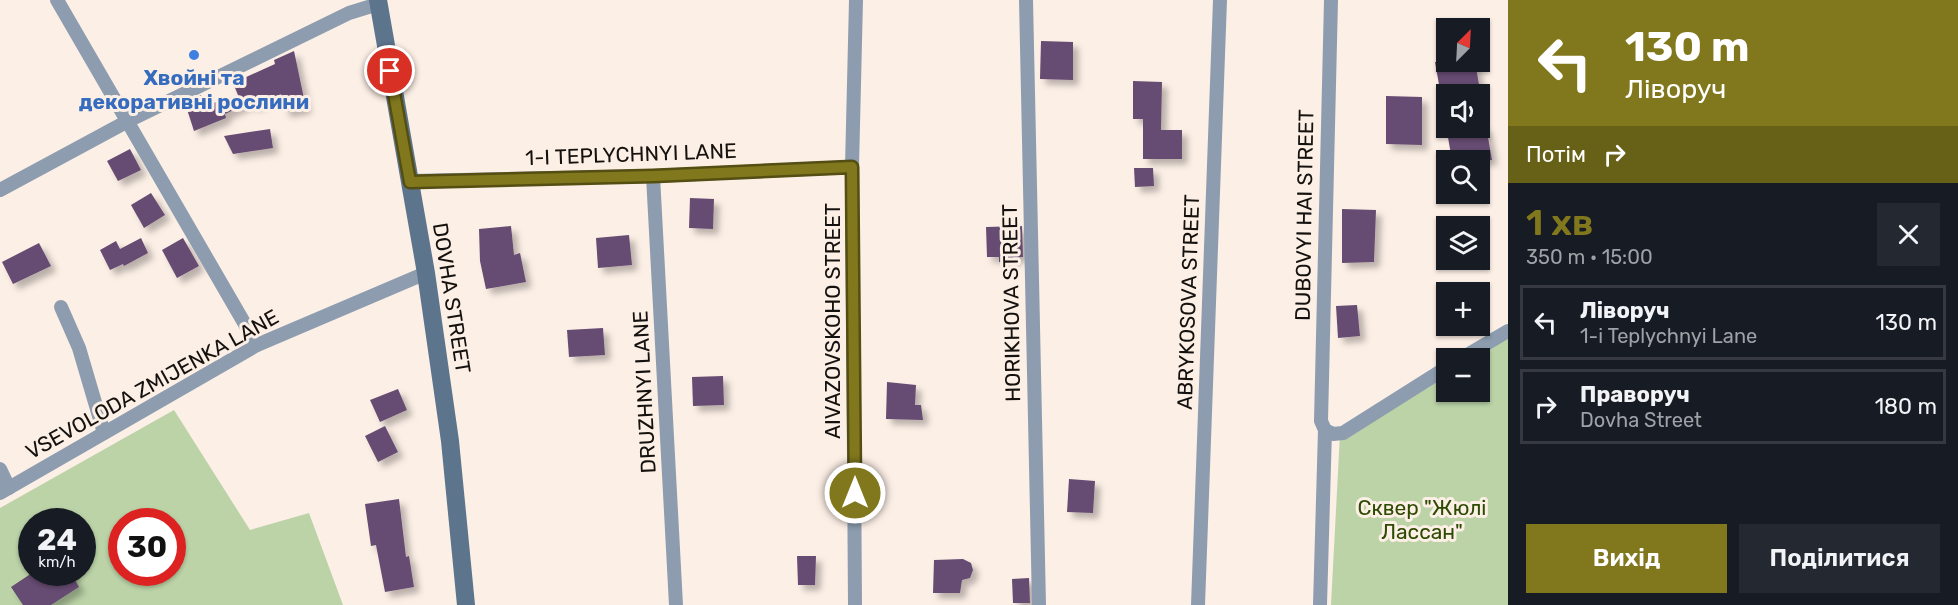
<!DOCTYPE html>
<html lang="uk">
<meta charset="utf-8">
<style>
body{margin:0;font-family:Rubik,sans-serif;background:#242831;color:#f1f3f6;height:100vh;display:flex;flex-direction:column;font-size:22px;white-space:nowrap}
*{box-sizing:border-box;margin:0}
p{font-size:20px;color:#9ea1a6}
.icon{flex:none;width:33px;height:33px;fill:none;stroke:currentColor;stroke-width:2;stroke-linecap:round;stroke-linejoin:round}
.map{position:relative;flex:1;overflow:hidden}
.side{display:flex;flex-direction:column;background:#171b24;width:450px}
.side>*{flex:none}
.banner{background:#81781d;color:#fff;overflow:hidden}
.needle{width:39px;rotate:24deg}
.fabs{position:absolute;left:1436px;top:18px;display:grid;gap:12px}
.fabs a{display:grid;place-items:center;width:54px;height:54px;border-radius:0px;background:#171b24;box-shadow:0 2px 4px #0004;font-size:30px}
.speed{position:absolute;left:18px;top:508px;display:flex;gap:12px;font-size:30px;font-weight:700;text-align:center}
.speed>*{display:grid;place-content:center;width:78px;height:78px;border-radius:50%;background:#171b24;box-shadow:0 2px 4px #0004;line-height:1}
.speed small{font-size:15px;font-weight:400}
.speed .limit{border:9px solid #d22;background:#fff;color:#111}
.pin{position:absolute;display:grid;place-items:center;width:51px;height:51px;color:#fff;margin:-26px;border:3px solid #fff;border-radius:50%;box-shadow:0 2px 6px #0007}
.me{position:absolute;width:66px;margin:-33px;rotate:0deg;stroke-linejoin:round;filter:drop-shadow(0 0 4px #0008)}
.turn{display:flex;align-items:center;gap:21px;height:126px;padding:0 18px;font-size:27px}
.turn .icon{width:78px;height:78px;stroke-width:2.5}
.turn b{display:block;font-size:42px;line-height:51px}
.then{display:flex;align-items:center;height:57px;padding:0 18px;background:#0003;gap:12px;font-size:22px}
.round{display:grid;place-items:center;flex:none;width:63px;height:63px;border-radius:0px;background:#242831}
.summary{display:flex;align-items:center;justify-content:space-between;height:102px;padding:0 18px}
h1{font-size:36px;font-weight:600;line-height:45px;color:#81781d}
.cta{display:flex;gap:12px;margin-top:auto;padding:12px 18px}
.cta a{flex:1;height:69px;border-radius:0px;background:#81781d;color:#fff;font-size:24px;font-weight:600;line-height:69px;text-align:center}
.cta a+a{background:#242831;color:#f1f3f6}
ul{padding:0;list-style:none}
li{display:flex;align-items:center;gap:18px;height:75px;margin:0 12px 9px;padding:0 6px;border:3px solid #363941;border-radius:0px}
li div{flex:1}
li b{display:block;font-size:22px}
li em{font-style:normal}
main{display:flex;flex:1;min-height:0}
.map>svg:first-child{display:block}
.green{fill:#bbd3a7;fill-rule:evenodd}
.building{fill:#664b72;filter:url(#shadow)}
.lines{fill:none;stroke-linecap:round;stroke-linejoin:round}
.street{stroke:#8d9daf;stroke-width:14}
.secondary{stroke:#5d748d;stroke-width:18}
.route-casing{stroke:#544e13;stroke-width:15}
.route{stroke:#81781d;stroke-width:10}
.shop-dot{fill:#3f7fe0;stroke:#fcefe6;stroke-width:2}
.labels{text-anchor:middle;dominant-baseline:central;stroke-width:6;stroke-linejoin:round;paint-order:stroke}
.shop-label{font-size:21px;font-weight:bold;fill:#366cbe;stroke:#fcefe6}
.street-label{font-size:21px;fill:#15110e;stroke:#fcefe6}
.park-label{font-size:21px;fill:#2c4a01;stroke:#fcefe6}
</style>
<main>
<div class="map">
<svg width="1508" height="605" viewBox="0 0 1508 605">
<defs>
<filter id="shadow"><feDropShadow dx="5.5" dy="5.5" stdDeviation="3" flood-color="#0004"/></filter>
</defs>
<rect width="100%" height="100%" fill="#fcefe6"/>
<g class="green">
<path d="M 1508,337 L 1508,605 L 1331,605 L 1340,434 L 1446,373 L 1446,392 L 1479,392 L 1479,358 L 1471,358 Z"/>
<path d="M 174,410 L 250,530 L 309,513 L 343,605 L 0,605 L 0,508 ZM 32,522 L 82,522 L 82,573 L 32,573 ZM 122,522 L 172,522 L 172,573 L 122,573 Z"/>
</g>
<g class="building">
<path d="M 1041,41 L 1073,42 L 1073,80 L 1040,79 Z"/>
<path d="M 294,51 L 306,108 L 285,112 L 281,94 L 253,106 L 251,102 L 225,114 L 226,118 L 194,131 L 185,103 L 201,95 L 204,106 L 238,95 L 233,83 L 275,64 L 274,60 Z"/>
<path d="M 1435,62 L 1475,62 L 1480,90 L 1441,96 Z"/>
<path d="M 1133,81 L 1162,82 L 1161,130 L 1182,130 L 1182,159 L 1143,159 L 1143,119 L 1133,119 Z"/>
<path d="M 1386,96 L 1422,97 L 1422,145 L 1386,144 Z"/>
<path d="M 1486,126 L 1492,160 L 1452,160 L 1447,132 Z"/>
<path d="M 270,129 L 273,148 L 233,154 L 224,136 Z"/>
<path d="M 130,149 L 141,170 L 118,181 L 107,161 Z"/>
<path d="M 1134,168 L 1153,168 L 1154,186 L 1135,187 Z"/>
<path d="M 151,193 L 165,215 L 144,228 L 131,205 Z"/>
<path d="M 690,198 L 714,199 L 713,229 L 689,228 Z"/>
<path d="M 1342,209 L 1376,210 L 1374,262 L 1342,263 Z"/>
<path d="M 511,226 L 514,255 L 520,253 L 526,282 L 486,289 L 480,261 L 479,229 Z"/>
<path d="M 1022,226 L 1023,257 L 1013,257 L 1013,262 L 999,262 L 999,257 L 987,257 L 986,227 Z"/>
<path d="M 629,235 L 632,265 L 598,268 L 596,238 Z"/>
<path d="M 141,238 L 148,253 L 124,266 L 123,264 L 110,270 L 100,250 L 116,241 L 120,249 Z"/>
<path d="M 183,238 L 199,266 L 177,278 L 162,250 Z"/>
<path d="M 39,243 L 51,266 L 13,284 L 2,262 Z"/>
<path d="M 1357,305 L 1360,336 L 1338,338 L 1336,306 Z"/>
<path d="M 603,328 L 605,355 L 569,357 L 567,330 Z"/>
<path d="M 723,376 L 724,405 L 693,406 L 692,377 Z"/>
<path d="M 887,382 L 916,385 L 915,405 L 921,405 L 923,420 L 886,419 Z"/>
<path d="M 398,389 L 407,410 L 380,422 L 370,400 Z"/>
<path d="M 385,426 L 398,452 L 378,462 L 365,436 Z"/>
<path d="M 1069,479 L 1095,481 L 1093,513 L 1067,512 Z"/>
<path d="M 399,499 L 406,557 L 409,556 L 414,587 L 385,592 L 376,545 L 371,546 L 365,504 Z"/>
<path d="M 797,556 L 816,556 L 815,585 L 798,585 Z"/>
<path d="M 963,559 L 971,563 L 973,570 L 970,578 L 962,580 L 960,593 L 933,593 L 934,560 Z"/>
<path d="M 32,573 L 71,573 L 79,587 L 51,605 L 23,605 L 11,587 Z"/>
<path d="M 1029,578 L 1030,603 L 1013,603 L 1012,579 Z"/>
</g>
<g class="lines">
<g class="street">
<path d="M 57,0 L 257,345"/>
<path d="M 1026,0 L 1039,605"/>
<path d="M 653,176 L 676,605"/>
<path d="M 410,181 L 653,176 L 852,167"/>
<path d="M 0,190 L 128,121 L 349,13 L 378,4"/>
<path d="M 61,307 L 79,348 L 104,433"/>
<path d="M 1462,358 L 1508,331"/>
<path d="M 1325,430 L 1333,434 L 1343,433 L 1446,368"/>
<path d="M 0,469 L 9,488"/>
<path d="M 0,493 L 257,345 L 426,273"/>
<path d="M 855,605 L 852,167 L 856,0"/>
<path d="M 1198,605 L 1220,0"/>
<path d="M 1320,605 L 1325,430 L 1321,421 L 1331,0"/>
</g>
<path class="secondary" d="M 378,0 L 426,273 L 450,441 L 466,605"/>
</g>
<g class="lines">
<defs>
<path id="route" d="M 390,71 L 410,182 L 653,176 L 852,167 L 855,493"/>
</defs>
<use href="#route" class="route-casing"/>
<use href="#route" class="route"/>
</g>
<circle class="shop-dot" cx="194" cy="55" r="6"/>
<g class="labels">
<g class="shop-label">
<text x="194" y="77">Хвойні та<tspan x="194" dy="24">декоративні рослини</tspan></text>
</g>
<g class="street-label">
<text transform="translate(631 154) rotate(-2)">1-I TEPLYCHNYI LANE</text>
<text transform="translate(1304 215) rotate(-89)">DUBOVYI HAI STREET</text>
<text transform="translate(452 298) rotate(81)">DOVHA STREET</text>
<text transform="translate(1188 302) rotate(-88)">ABRYKOSOVA STREET</text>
<text transform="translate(1011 303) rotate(-91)">HORIKHOVA STREET</text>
<text transform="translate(832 321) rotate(-90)">AIVAZOVSKOHO STREET</text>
<text transform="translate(152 384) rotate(-29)">VSEVOLODA ZMIJENKA LANE</text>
<text transform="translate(644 392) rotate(-93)">DRUZHNYI LANE</text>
</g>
<g class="park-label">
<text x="1422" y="507">Сквер "Жюлі<tspan x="1422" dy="24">Лассан"</tspan></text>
</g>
</g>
</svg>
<div class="fabs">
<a><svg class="needle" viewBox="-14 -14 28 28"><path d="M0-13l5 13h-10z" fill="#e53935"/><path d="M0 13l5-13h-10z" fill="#9ea1a6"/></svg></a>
<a><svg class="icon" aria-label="sound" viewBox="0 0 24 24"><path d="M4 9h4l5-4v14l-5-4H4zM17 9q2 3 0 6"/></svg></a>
<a><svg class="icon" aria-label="search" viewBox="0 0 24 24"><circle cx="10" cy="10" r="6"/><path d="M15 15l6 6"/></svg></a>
<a><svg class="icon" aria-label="layers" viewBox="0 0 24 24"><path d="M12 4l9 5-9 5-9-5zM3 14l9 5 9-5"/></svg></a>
<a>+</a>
<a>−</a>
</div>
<div class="speed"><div>24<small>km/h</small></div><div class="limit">30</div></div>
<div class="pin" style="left:390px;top:71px;background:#d93025"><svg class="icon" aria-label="arrive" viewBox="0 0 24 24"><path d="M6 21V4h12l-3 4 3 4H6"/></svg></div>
<svg class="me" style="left:855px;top:493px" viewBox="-20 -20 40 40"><circle r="17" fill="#81781d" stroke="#fff" stroke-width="3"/><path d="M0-11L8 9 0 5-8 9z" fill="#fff"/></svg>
</div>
<section class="side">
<div class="banner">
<div class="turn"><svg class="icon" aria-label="left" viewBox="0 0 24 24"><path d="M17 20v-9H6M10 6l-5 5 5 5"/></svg><div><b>130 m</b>Ліворуч</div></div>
<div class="then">Потім<svg class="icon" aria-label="right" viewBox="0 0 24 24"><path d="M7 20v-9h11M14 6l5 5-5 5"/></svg></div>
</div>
<div class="summary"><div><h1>1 хв</h1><p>350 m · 15:00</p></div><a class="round"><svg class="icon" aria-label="close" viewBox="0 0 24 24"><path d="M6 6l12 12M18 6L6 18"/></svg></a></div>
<ul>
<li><svg class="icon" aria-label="left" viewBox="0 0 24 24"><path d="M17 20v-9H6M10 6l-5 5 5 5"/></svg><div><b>Ліворуч</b><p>1-i Teplychnyi Lane</p></div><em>130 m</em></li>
<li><svg class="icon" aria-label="right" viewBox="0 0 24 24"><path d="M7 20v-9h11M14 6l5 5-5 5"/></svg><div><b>Праворуч</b><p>Dovha Street</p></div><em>180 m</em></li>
</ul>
<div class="cta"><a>Вихід</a><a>Поділитися</a></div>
</section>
</main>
